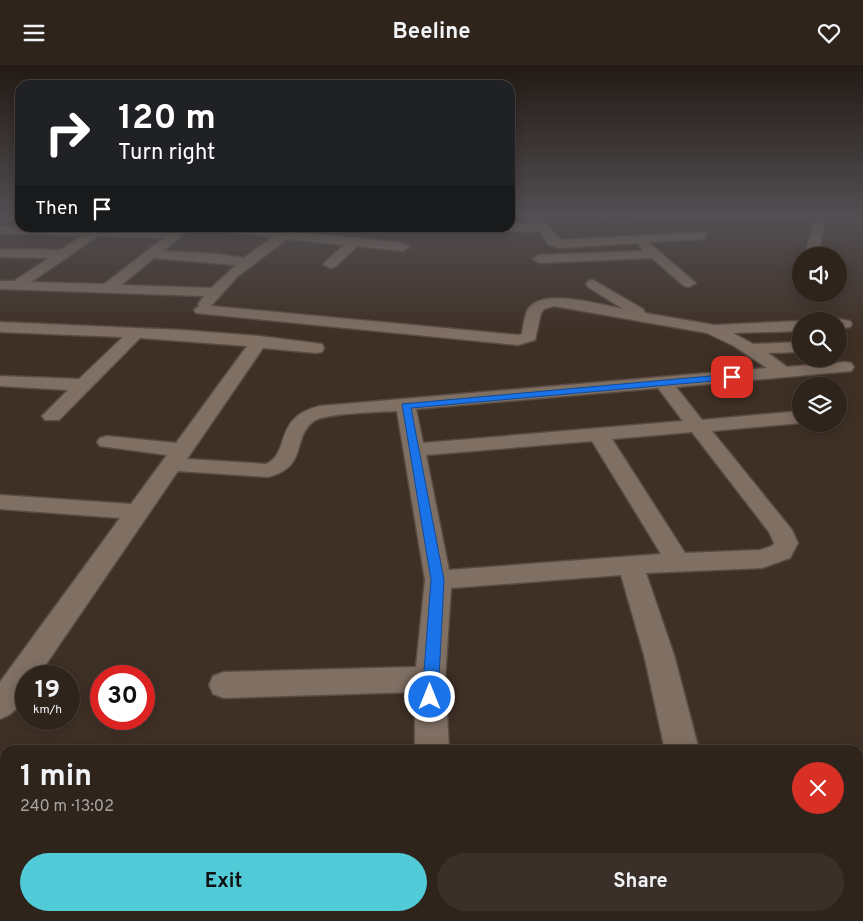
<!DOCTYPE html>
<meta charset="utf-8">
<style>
body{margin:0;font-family:Overpass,sans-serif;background:#3b3029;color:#f1f3f6;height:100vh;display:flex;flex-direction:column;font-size:19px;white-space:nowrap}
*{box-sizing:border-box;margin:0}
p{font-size:16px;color:#a7a4a3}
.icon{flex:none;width:28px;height:28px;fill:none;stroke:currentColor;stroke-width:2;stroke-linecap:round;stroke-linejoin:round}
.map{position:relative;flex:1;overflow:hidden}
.panel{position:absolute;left:0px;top:680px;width:864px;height:176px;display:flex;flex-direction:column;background:#2f241c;border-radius:15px 15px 0 0;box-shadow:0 2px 12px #0003,0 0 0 1px #4a413b}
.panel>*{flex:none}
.top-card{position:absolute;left:15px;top:15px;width:500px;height:152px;border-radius:15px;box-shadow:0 2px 12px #0003,0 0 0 1px #4a413b;background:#202124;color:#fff;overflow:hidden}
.tools{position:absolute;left:792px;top:182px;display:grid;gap:10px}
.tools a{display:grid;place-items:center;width:55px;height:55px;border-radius:50%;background:#2f241c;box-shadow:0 2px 12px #0003,0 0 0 1px #4a413b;font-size:25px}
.speed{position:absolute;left:15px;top:600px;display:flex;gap:10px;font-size:25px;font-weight:700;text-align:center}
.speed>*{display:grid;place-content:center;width:65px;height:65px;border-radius:50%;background:#2f241c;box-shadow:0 2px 12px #0003,0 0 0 1px #4a413b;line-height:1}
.speed small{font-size:12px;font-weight:400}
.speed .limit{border:8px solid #d22;background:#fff;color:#111}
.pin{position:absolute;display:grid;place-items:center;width:42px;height:42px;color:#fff;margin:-21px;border-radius:10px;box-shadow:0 2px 8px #0006}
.me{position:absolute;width:55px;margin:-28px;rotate:0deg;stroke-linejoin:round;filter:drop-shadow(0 0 4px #0008)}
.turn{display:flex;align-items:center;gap:18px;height:105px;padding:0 20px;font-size:22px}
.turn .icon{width:65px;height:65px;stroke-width:2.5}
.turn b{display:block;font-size:35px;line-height:42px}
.then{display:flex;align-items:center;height:48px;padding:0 20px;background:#0003;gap:10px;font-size:19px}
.round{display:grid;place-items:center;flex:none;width:52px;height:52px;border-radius:26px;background:#3b3029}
.head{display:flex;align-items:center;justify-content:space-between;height:85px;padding:0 20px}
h1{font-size:30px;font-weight:700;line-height:38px}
.primary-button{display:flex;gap:10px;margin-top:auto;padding:10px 20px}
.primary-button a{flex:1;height:58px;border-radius:30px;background:#52cbd9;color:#111;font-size:20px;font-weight:700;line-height:58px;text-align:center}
.primary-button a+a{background:#3b3029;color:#f1f3f6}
header{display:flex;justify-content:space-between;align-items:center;height:65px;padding:0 20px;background:#2f241c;font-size:22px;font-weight:700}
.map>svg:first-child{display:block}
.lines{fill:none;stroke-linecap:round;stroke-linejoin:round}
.minor-casing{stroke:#584c43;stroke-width:3}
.minor{fill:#806f63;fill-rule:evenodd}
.rail-casing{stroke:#b4a9a1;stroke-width:8}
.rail{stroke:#34261c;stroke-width:5.5;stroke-dasharray:18;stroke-linecap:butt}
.route{fill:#1a73e8;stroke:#114b97}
</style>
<header><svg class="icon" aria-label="menu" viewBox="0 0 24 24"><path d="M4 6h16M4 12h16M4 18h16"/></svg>Beeline<svg class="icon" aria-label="heart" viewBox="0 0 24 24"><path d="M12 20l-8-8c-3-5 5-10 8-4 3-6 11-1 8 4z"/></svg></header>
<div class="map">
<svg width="863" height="856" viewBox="0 0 863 856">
<rect width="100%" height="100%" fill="#3f3026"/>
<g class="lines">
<defs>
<g id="minor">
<path d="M 527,150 L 539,150 L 560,175 L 706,167 L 706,173 L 702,174 L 648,177 L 696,218 L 689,222 L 684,221 L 652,193 L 539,198 L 533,194 L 539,190 L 643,186 L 638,178 L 559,183 L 549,180 L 539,166 L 427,165 L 422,162 L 510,162 L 510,159 L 534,159 Z"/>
<path d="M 605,150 L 827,150 L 817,191 L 805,191 L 814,155 L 714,153 L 606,156 L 600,153 Z"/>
<path d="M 4,161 L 173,166 L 180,163 L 186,167 L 184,169 L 163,186 L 218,189 L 244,193 L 273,172 L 210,165 L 205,162 L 249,162 L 282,166 L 290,162 L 294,164 L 295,167 L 403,178 L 409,182 L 403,186 L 357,181 L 335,202 L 330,203 L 323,199 L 344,180 L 287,174 L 238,211 L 211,241 L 518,270 L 522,269 C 523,262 524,253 527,246 C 539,221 601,240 623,244 L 588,222 L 586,219 L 588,216 L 593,215 L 643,244 L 645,248 L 714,260 L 801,256 L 801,266 L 733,268 L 753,279 L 801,277 L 801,287 L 768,288 L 787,302 L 845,297 L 851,298 L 854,302 L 851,306 L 676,322 L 702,355 L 801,346 L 801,358 L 712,366 L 792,465 L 798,478 L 790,493 L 762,503 L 646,508 L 674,590 L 699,685 L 665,685 L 644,590 L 621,510 L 451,523 L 445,614 L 449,685 L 415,685 L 415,627 L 224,633 L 213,629 L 209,620 L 213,611 L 224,607 L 416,602 L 425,515 L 397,346 C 381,347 325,348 314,356 C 291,373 309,402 268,412 L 178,406 L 38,611 L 26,611 C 26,632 20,647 0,654 L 0,617 L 120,453 L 0,444 L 0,430 L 131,439 L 167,390 L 100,381 L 97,377 L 100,373 L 107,371 L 176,378 L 247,281 L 140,273 L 59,355 L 45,355 L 42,351 L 68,325 L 0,321 L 0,311 L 79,314 L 123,272 L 0,267 L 0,257 L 182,265 L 259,271 L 322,279 L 324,283 L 322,287 L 316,288 L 263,283 L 187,394 L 266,399 C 291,389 272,352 320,341 L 767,303 L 734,281 L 707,268 L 554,241 L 544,244 L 541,248 L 535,275 L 518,280 L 196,248 L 194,245 L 199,241 L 198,239 L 204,231 L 0,224 L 0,216 L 14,216 L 49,193 L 0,192 L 0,184 L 61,185 L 82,171 L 0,168 L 0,162 ZM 98,171 L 164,173 L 104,219 L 31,217 ZM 154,193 L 236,200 L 211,223 L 121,220 ZM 658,323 L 683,356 L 423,378 L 416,344 ZM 692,367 L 769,467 L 774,478 L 772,481 L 760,485 L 685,488 L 612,374 ZM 592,376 L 661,489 L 449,505 L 426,390 Z"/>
<path d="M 839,254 L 850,256 L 852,259 L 850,262 L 839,264 L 839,256 L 833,256 Z"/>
<path d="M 0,785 L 5,787 L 5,826 L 0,824 Z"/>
<path d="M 59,851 L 105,851 L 107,856 L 61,856 Z"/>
<path d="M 400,851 L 440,851 L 439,856 L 399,856 Z"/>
</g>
</defs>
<use href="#minor" class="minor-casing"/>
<use href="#minor" class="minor"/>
<defs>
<path id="rail" d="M 860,856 L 863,835"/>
</defs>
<use href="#rail" class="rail-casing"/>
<use href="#rail" class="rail"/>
</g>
<linearGradient id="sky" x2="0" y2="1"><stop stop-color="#231a15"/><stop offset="0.56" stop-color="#524e52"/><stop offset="1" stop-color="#524e52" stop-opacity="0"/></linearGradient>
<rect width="863" height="270" fill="url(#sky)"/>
<path class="route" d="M 732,309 L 736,312 L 735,314 L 411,343 L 444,515 L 438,632 L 436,636 L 430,638 L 425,636 L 422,632 L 431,515 L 402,339 Z"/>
</svg>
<div class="tools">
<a><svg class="icon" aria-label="sound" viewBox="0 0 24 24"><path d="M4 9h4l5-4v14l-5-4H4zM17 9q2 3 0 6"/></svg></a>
<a><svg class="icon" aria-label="search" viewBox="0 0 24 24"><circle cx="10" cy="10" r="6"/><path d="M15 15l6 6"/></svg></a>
<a><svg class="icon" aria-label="layers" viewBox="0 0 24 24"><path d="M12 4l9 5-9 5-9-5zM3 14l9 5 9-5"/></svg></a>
</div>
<div class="speed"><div>19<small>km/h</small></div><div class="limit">30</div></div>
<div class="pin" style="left:732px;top:312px;background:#d93025"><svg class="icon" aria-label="arrive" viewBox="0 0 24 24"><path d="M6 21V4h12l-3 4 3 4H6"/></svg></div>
<svg class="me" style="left:430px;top:632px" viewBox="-20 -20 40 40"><circle r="17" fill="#1a73e8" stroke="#fff" stroke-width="3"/><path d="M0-11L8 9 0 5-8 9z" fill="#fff"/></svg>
<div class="top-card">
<div class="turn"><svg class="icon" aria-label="right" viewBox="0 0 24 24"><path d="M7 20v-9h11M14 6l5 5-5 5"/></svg><div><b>120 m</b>Turn right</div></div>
<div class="then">Then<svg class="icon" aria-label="arrive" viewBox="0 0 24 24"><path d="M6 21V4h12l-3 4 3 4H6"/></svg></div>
</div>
<section class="panel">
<div class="head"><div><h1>1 min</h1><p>240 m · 13:02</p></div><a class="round" style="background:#d93025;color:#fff"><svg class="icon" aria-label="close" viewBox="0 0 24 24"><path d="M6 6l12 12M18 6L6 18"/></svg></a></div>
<div class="primary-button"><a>Exit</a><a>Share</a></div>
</section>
</div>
